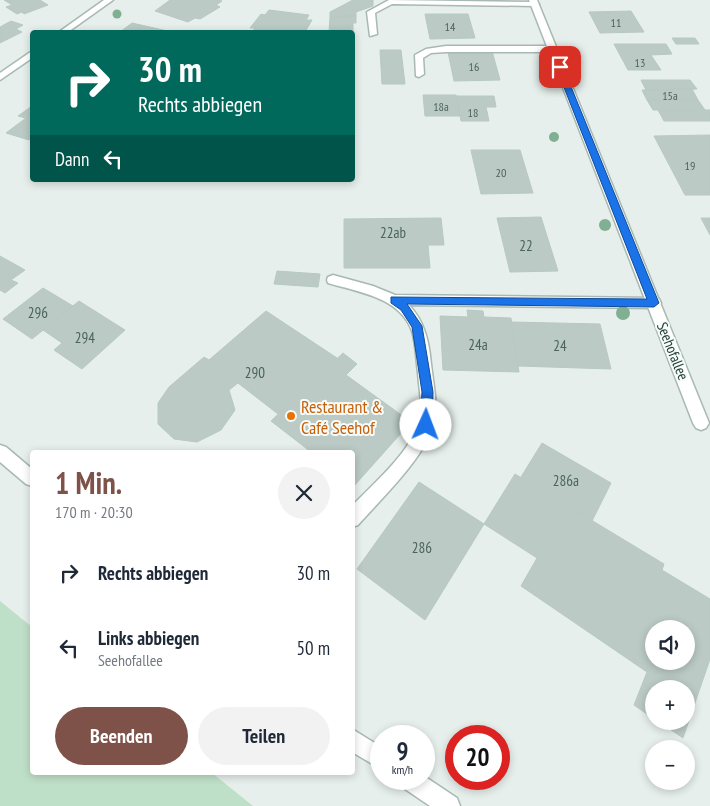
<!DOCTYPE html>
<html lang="de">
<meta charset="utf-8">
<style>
body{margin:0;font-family:"PT Sans Narrow",sans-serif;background:#f2f2f3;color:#1f2937;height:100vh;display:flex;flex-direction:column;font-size:19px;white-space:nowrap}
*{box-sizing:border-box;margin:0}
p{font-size:16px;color:#747a83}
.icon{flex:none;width:28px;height:28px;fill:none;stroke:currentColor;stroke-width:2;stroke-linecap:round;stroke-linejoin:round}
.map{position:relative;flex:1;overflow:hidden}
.details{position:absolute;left:30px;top:450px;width:325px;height:325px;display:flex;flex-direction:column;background:#fff;border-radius:5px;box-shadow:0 2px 8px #0003}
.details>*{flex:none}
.hud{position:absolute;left:30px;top:30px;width:325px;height:152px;border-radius:5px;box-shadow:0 2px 8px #0003;background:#00695c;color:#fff;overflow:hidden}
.fabs{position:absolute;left:645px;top:620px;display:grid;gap:10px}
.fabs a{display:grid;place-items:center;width:50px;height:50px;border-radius:50%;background:#fff;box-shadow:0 2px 8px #0003;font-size:25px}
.speed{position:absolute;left:370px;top:725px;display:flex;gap:10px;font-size:25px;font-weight:700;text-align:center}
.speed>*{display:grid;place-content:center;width:65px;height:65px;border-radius:50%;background:#fff;box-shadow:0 2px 8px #0003;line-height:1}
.speed small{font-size:12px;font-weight:400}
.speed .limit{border:8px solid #d22;background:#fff;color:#111}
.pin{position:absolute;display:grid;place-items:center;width:42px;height:42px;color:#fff;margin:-21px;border-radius:10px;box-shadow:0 2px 8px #0006}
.me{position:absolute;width:55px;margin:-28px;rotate:2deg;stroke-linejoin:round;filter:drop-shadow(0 0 4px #0008)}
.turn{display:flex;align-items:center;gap:18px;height:105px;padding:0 25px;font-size:22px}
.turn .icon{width:65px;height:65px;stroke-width:2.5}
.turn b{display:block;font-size:35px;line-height:42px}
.then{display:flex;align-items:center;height:48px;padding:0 25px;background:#0003;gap:10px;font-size:19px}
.round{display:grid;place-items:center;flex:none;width:52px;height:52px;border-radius:26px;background:#f2f2f3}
.overview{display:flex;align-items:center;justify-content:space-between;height:85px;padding:0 25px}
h1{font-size:30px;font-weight:600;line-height:38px;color:#7f5249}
.button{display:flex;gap:10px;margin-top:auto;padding:10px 25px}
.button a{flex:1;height:58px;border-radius:30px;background:#7f5249;color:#fff;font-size:20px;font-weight:600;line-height:58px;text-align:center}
.button a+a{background:#f2f2f3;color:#1f2937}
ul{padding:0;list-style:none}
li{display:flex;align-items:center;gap:15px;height:75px;padding:0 25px}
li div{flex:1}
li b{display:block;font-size:19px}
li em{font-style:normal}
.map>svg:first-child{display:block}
.green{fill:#bfe0c8}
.building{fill:#bbcac4;stroke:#b8c9c2;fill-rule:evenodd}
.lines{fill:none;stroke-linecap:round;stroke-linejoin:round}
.lane-casing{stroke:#a8b8b2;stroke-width:3}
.street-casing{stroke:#a8b8b2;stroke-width:3}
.lane{fill:#fff;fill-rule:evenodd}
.street{fill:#fff;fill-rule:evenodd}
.tree{fill:#80af93}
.route{fill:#1a73e8;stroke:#114b97}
.food-dot{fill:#e8710a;stroke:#f7fbf9;stroke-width:2}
.labels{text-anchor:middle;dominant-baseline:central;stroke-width:4;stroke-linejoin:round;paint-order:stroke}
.far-number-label{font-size:12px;fill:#4a645c}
.number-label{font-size:15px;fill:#4a645c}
.far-street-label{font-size:15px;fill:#24423a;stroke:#f7fbf9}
.food-label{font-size:18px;fill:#c56008;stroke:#f7fbf9;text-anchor:start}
</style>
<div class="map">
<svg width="710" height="806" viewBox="0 0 710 806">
<rect width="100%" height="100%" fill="#e6efeb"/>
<path class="green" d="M 0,601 L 32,627 L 32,772 L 212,773 L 253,806 L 0,806 Z"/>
<g class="building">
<path d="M 4,0 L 40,0 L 48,5 L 24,14 L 22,12 L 17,14 L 6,7 L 12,5 Z"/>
<path d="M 170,0 L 217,0 L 222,1 L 216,5 L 220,7 L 200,19 L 195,18 L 188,22 L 155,11 Z"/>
<path d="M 353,0 L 373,0 L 373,6 L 356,12 L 356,16 L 330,17 L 330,12 Z"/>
<path d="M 269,10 L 309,15 L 306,20 L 312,20 L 305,32 L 252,32 L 255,28 L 250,28 L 261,14 L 265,15 Z"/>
<path d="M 631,11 L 644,32 L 600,33 L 589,12 Z"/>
<path d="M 425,14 L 468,14 L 475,38 L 430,39 Z"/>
<path d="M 356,16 L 356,23 L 353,23 L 353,37 L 352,32 L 329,32 L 330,17 Z"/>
<path d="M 11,21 L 23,25 L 16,29 L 22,32 L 0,43 L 0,27 Z"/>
<path d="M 132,23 L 172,32 L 120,32 Z"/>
<path d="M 672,38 L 695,38 L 699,44 L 676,44 Z"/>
<path d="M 614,44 L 666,44 L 672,54 L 651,55 L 661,70 L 628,70 Z"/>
<path d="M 380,50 L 401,50 L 405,84 L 382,84 Z"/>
<path d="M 492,51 L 500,80 L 454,81 L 448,52 Z"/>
<path d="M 641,80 L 690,80 L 697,89 L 646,90 Z"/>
<path d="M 692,89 L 698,100 L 647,100 L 642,90 Z"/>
<path d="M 423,95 L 456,95 L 460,116 L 425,116 Z"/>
<path d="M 456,96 L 494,96 L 496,107 L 486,107 L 489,121 L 461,121 Z"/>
<path d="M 647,100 L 698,100 L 705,110 L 653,110 Z"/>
<path d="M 32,106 L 32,137 L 29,140 L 6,133 L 26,118 L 18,116 Z"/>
<path d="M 658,110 L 710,110 L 710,121 L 664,121 Z"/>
<path d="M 710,135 L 710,195 L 685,195 L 654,136 Z"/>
<path d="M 471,150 L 520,150 L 533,193 L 481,194 Z"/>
<path d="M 541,217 L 558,271 L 510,272 L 497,218 Z"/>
<path d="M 441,218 L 444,245 L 428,245 L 430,268 L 344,268 L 344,219 Z"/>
<path d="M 701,218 L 710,218 L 710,235 Z"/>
<path d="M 0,256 L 25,270 L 11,280 L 18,283 L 5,293 L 0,290 Z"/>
<path d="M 277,271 L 320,274 L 318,287 L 274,284 Z"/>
<path d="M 43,288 L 73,306 L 32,339 L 3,319 Z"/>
<path d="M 79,301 L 125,330 L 82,369 L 54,350 L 62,343 L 43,330 Z"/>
<path d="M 467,310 L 483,311 L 484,317 L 511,318 L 519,372 L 443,370 L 440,316 L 468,317 Z"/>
<path d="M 266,311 L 337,358 L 278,414 L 238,383 L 229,390 L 235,410 L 221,430 L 197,442 L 174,439 L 158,424 L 158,403 L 169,387 L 204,357 L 209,360 Z"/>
<path d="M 511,322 L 600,324 L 611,369 L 518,366 Z"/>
<path d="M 343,353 L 357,364 L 346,375 L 411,422 L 354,486 L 352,452 L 311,452 L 271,421 Z"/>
<path d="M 542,443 L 611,483 L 592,521 L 521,477 Z"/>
<path d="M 515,474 L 664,564 L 662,570 L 710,599 L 710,659 L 683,738 L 658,721 L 686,721 L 686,689 L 654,689 L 654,719 L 634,705 L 647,672 L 521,586 L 537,558 L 484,524 ZM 654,629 L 686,629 L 686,661 L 654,661 Z"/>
<path d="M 419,482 L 484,524 L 425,620 L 357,569 Z"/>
</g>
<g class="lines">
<defs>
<g id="lane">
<path d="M 389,0 L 535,2 L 539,4 L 535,6 L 392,4 L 375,13 L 377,34 L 370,36 L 367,12 Z"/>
<path d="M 446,46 L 552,46 L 556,49 L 552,52 L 446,52 L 431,53 L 423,58 L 424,74 L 419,77 L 416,76 L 415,55 L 426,49 Z"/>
<path d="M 333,275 L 373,286 L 395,295 L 654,298 L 659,299 L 661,303 L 659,307 L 654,308 L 409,305 C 425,322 429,342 431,364 C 433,383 438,403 434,421 C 428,455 381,499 358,525 L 352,527 L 352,506 C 375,482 405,457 418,426 C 424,410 419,389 418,373 C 416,359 416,344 412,331 C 400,297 358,292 328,283 L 327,280 L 328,277 Z"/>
</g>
<g id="street">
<path d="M 104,0 L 113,0 L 68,32 L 59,32 Z"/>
<path d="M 529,0 L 537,0 L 709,423 L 706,428 L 701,430 L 696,428 L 693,423 Z"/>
<path d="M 32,51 L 32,58 L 0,80 L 0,73 Z"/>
<path d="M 0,445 L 6,447 L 32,469 L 32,486 L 26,484 L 0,462 Z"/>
<path d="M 352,729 L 381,747 L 381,769 L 352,752 Z"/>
<path d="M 424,776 L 457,798 L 460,806 L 430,806 L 402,787 L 399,779 L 424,779 Z"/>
</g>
</defs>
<use href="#lane" class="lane-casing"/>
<use href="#street" class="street-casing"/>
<use href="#lane" class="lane"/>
<use href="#street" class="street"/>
</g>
<g class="tree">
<circle cx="117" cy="14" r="4.5"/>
<circle cx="554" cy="137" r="5"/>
<circle cx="605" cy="225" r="6"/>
<circle cx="623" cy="313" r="7"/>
</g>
<path class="route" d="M 560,65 L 563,67 L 659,303 L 654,307 L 407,304 L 422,326 L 433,392 L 432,425 L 430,429 L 426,431 L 422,429 L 420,425 L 422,392 L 412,327 L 401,310 L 391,303 L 391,297 L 647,299 L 556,67 Z"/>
<circle class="food-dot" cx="291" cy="416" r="5"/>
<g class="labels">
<g class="far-number-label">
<text x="616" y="22">11</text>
<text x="450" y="26">14</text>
<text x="640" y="62">13</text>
<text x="474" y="66">16</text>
<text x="670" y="95">15a</text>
<text x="441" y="106">18a</text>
<text x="473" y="112">18</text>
<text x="690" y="165">19</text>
<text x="501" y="172">20</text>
</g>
<g class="number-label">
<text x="393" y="232">22ab</text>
<text x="526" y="245">22</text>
<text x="38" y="312">296</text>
<text x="85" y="337">294</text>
<text x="478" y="344">24a</text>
<text x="560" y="345">24</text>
<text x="255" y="372">290</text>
<text x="566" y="480">286a</text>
<text x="422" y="547">286</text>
</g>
<g class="far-street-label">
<text transform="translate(673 351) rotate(68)">Seehofallee</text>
</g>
<g class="food-label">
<text x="301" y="406">Restaurant &amp;<tspan x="301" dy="21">Café Seehof</tspan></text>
</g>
</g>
</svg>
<div class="fabs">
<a><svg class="icon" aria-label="sound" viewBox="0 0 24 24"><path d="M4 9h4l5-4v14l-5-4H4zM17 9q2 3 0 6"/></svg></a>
<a>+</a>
<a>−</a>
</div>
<div class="speed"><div>9<small>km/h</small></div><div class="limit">20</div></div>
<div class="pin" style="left:560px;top:67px;background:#d93025"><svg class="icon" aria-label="arrive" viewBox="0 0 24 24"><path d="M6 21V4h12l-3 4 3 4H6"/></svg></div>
<svg class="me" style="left:426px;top:425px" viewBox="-20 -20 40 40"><circle r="19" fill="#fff"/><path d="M0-13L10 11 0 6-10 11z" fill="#1a73e8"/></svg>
<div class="hud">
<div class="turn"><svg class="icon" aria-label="right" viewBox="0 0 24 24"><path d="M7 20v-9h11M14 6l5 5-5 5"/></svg><div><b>30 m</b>Rechts abbiegen</div></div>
<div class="then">Dann<svg class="icon" aria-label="left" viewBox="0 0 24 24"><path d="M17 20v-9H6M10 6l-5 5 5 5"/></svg></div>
</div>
<section class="details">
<div class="overview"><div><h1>1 Min.</h1><p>170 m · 20:30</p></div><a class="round"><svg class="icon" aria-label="close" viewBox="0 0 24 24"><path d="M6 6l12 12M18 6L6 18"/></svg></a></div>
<ul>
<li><svg class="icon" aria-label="right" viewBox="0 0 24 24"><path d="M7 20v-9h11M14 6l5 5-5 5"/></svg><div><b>Rechts abbiegen</b></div><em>30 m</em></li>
<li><svg class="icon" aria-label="left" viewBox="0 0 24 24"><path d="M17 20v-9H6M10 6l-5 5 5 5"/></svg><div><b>Links abbiegen</b><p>Seehofallee</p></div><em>50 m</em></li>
</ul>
<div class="button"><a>Beenden</a><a>Teilen</a></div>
</section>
</div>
